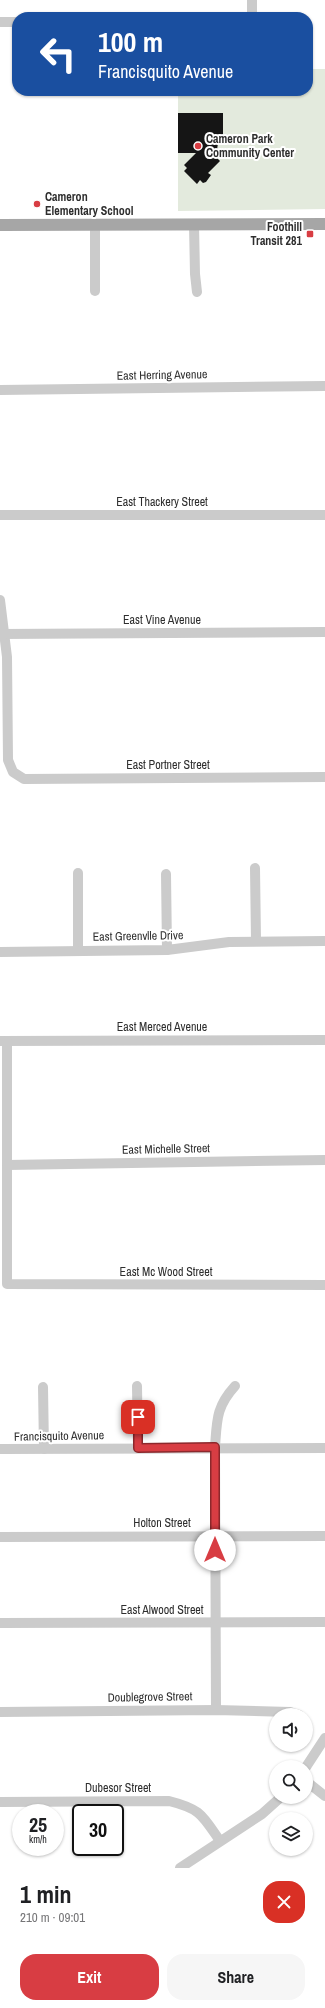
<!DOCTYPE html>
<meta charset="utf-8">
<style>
body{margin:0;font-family:"Archivo Narrow",sans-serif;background:#f6f6f6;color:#202124;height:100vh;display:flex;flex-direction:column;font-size:15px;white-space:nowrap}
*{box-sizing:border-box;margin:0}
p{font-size:13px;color:#757577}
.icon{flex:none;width:22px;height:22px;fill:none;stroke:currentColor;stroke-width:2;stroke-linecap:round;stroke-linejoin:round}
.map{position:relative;height:1868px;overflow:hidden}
.panel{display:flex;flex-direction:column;background:#fff;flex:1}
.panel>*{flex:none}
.banner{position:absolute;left:12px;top:12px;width:301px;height:84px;border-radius:16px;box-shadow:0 1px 3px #0004;background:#1a4fa0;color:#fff;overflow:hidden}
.buttons{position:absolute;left:269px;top:1708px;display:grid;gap:8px}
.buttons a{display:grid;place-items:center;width:44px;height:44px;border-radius:50%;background:#fff;box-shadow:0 1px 3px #0004;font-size:20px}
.speed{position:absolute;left:12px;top:1804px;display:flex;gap:8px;font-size:20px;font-weight:700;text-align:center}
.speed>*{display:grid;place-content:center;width:52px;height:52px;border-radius:50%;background:#fff;box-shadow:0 1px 3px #0004;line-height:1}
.speed small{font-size:10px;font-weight:400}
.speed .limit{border:2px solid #111;border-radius:6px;background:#fff;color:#111}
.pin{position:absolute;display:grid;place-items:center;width:34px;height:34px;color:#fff;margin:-17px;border-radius:8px;box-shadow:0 2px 6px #0006}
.me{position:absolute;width:44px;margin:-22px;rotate:0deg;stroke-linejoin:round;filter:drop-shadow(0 0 3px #0008)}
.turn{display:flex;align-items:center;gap:14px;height:84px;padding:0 20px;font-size:18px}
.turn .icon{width:52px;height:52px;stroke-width:2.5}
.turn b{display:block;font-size:28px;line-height:34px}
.round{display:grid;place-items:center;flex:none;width:42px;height:42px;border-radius:16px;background:#f6f6f6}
.overview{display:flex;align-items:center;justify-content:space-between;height:68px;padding:0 20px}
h1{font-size:24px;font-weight:800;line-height:30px}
.cta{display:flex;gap:8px;margin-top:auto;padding:8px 20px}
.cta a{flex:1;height:46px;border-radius:16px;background:#d83d43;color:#fff;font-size:16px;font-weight:800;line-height:46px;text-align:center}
.cta a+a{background:#f6f6f6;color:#202124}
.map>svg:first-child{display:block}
.green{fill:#e3eadd}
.building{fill:#151515}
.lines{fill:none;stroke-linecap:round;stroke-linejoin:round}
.minor{stroke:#cbcbcb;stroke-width:10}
.major{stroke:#a6a6a6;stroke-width:12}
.route-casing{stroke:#8c282c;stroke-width:10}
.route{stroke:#d83d43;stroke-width:7}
.poi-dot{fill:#d83d43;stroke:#fff;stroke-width:1.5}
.labels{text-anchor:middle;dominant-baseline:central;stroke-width:4;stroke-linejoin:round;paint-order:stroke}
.poi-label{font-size:12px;font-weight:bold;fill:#2e2e2e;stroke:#fff;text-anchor:start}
.street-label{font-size:12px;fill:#2e2e2e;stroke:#fff}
</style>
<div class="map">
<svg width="325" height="1868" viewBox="0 0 325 1868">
<rect width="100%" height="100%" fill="#fff"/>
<path class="green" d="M 308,69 L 325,69 L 325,209 L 178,211 L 178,91 L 308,91 Z"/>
<path class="building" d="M 178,113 L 223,113 L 223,143 L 218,143 L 216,157 L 220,161 L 208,173 L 211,175 L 206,182 L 203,183 L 200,180 L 197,184 L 184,171 L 187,168 L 184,165 L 196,153 L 178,153 Z"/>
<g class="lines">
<g class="minor">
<path d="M 252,0 L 252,17"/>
<path d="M 0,22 L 17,22"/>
<path d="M 194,224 L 195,274 L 197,292"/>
<path d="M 95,291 L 95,225"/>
<path d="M 0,390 L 325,386"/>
<path d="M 0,515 L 325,515"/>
<path d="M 0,600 L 7,657 L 8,760 L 13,772 L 24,779 L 325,777"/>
<path d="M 0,634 L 325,632"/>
<path d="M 255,868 L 256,941"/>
<path d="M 78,873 L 78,950"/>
<path d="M 166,874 L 167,950"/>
<path d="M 0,952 L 167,950 L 229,942 L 325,941"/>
<path d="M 0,1041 L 325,1040"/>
<path d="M 7,1041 L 7,1284 L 325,1285"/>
<path d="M 7,1165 L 325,1160"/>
<path d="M 137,1386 L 138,1448"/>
<path d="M 43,1387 L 44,1449"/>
<path d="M 0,1449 L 325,1448"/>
<path d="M 0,1537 L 325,1536"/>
<path d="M 0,1623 L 325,1622"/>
<path d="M 216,1710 L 215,1447 C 217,1420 216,1407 235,1386"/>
<path d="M 0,1712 L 216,1710 L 290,1712 L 299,1715"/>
<path d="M 306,1767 L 325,1738"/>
<path d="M 306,1781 L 325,1796"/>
<path d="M 0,1802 L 169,1801 C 201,1809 202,1815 220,1841"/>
<path d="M 180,1868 L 262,1814 L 281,1797"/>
</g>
<path class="major" d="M 0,225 L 325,224"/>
</g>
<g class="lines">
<defs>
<path id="route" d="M 138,1417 L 138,1448 L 215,1447 L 215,1550"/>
</defs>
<use href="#route" class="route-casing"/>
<use href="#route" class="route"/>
</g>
<g class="poi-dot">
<circle cx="198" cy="146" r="4"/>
<circle cx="37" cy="204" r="4"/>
<rect x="306" y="230" width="8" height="8" rx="2"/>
</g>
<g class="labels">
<g class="poi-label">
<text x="206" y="139">Cameron Park<tspan x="206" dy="14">Community Center</tspan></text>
<text x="45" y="197">Cameron<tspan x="45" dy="14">Elementary School</tspan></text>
<text x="302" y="227" text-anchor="end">Foothill<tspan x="302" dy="14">Transit 281</tspan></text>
</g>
<g class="street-label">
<text transform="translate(162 375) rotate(-1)">East Herring Avenue</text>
<text x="162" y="502">East Thackery Street</text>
<text x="162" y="620">East Vine Avenue</text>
<text x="168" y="765">East Portner Street</text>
<text transform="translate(138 936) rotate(-1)">East Greenvlle Drive</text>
<text x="162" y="1027">East Merced Avenue</text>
<text transform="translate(166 1149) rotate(-1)">East Michelle Street</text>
<text x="166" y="1272">East Mc Wood Street</text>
<text transform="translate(59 1436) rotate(-1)">Francisquito Avenue</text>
<text x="162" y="1523">Holton Street</text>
<text x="162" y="1610">East Alwood Street</text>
<text transform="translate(150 1697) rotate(-1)">Doublegrove Street</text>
<text x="118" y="1788">Dubesor Street</text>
</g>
</g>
</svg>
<div class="buttons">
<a><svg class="icon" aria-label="sound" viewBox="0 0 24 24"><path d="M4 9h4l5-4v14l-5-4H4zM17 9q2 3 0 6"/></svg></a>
<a><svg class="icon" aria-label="search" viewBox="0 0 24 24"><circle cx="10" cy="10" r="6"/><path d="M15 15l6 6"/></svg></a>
<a><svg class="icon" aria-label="layers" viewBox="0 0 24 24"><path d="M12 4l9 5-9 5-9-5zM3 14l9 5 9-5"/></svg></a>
</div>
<div class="speed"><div>25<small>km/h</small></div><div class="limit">30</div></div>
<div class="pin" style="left:138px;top:1417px;background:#d93025"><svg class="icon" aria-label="arrive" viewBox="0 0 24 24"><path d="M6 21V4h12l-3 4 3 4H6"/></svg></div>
<svg class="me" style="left:215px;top:1550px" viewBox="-20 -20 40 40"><circle r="19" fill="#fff"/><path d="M0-13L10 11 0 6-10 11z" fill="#d83d43"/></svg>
<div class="banner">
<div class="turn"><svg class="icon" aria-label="left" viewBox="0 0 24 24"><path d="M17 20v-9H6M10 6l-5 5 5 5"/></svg><div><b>100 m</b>Francisquito Avenue</div></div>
</div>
</div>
<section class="panel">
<div class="overview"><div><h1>1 min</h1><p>210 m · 09:01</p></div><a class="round" style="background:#d93025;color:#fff"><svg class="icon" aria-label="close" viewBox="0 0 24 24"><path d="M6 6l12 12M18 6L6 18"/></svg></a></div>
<div class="cta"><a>Exit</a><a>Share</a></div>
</section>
